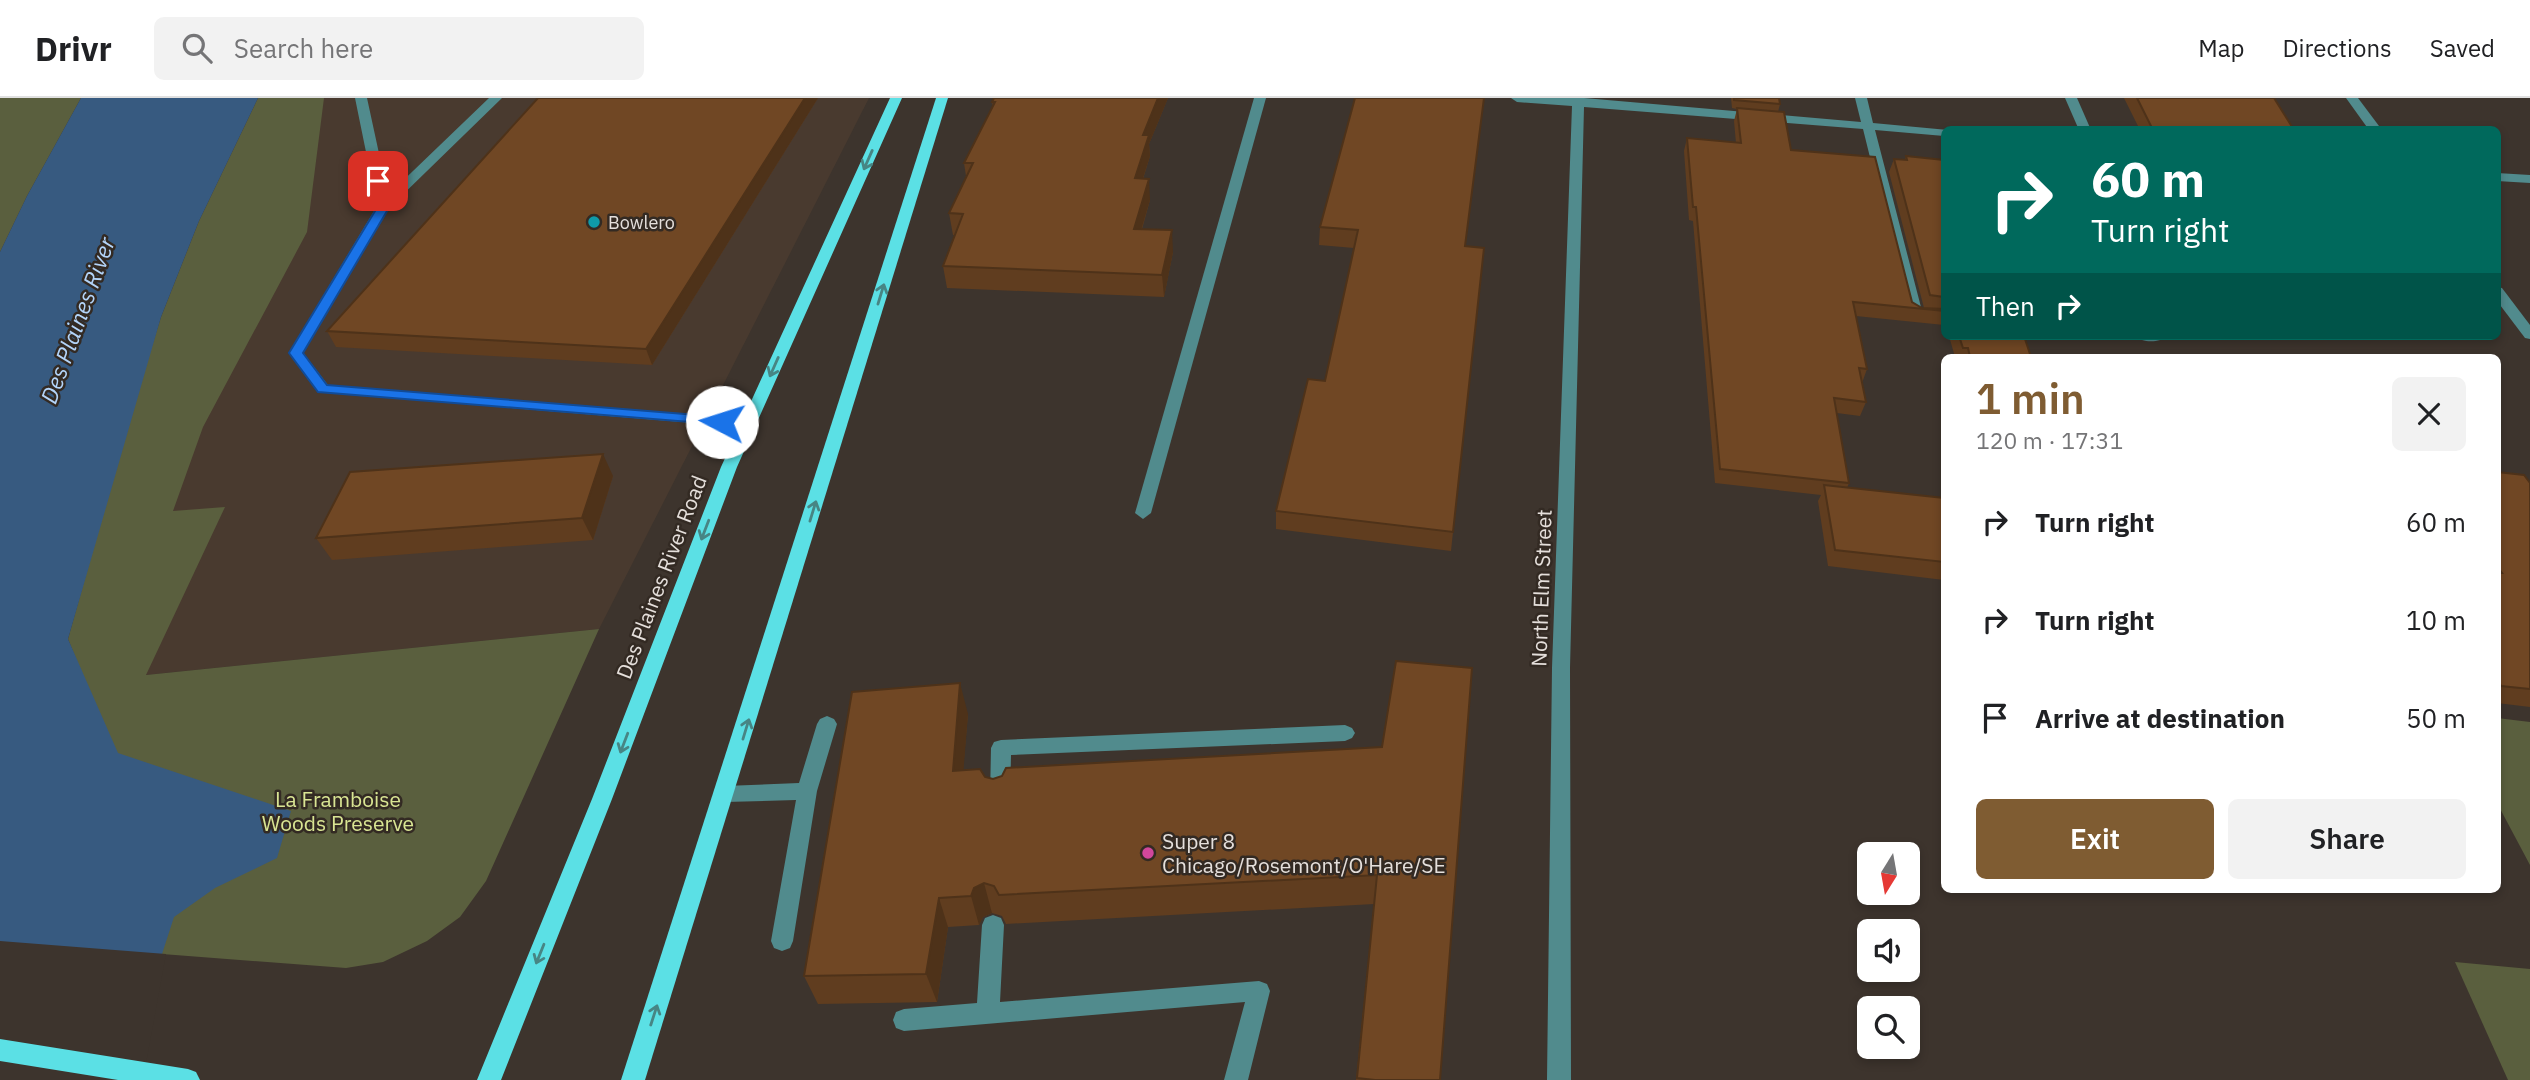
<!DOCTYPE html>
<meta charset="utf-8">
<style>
body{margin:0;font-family:"IBM Plex Sans",sans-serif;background:#f2f2f2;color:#202124;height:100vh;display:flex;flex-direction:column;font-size:26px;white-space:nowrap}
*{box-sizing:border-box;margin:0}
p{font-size:23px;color:#757577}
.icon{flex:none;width:38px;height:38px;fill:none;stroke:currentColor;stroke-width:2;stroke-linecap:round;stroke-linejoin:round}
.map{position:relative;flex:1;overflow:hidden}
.panel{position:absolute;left:1941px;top:256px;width:560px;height:539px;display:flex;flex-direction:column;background:#fff;border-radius:10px;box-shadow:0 4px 10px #0003}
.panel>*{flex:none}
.banner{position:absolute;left:1941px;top:28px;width:560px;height:214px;border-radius:10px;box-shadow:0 4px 10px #0003;background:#00695c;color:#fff;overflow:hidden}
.needle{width:46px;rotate:191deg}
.controls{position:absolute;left:1857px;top:744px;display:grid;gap:14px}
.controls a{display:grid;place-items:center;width:63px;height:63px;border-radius:10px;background:#fff;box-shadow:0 4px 10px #0003;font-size:35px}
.pin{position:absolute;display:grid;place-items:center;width:60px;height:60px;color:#fff;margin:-30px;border-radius:14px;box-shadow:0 4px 10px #0006}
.me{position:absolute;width:77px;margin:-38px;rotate:275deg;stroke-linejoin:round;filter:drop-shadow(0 0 5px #0008)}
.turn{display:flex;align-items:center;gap:24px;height:147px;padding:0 35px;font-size:32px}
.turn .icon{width:91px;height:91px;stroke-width:2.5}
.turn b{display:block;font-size:49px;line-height:60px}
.then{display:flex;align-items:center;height:66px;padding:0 35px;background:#0003;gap:14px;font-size:26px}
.round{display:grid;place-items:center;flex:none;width:74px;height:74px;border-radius:10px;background:#f2f2f2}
.overview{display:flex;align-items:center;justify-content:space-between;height:119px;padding:0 35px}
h1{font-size:42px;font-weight:600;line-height:52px;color:#7f5c32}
.button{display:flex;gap:14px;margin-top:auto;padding:14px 35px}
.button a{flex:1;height:80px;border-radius:10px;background:#7f5c32;color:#fff;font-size:28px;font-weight:600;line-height:80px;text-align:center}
.button a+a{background:#f2f2f2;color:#202124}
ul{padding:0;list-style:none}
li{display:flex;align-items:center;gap:21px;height:98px;padding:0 35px}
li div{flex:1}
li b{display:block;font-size:26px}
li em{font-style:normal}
header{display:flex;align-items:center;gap:42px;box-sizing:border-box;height:98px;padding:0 35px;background:#fff;border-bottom:2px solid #e0e0e0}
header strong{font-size:33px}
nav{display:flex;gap:38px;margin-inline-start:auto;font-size:24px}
.search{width:490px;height:63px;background:#f2f2f2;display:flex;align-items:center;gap:18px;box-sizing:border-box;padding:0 24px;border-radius:10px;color:#757577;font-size:26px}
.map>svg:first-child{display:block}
.built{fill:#493a2f}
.green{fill:#5a5f3e}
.water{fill:#375a80}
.pier{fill:#3d342d}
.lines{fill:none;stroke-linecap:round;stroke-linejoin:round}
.minor{fill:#518b8d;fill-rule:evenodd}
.major{fill:#5be0e5;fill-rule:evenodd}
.wall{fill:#603d1f}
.shaded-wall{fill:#4e3219}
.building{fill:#704724;stroke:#4e3219;stroke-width:2}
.oneway{stroke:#478584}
.route{fill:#1a73e8;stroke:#114b97;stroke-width:2}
.culture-dot{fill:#0f9aa8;stroke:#332a23;stroke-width:2.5}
.hotel-dot{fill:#d1479c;stroke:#332a23;stroke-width:2.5}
.labels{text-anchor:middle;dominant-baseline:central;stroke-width:5;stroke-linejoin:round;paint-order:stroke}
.far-poi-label{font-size:18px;fill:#e5dfdb;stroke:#332a23;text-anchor:start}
.street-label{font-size:21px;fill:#e5dfdb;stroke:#332a23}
.park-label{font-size:21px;fill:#d9e593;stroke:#332a23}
.poi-label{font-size:21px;fill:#e5dfdb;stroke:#332a23;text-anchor:start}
.water-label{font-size:23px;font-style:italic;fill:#b3d4f9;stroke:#332a23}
</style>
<header>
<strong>Drivr</strong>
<div class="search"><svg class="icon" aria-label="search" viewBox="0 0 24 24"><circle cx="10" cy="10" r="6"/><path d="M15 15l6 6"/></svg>Search here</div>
<nav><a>Map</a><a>Directions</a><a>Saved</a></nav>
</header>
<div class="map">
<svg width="2530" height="982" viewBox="0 0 2530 982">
<rect width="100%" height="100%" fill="#3d342d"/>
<path class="built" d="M 258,0 L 869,0 L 599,531 L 145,577 L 131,315 Z"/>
<g class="green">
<path d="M 0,0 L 81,0 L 27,98 L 0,154 Z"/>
<path d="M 258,0 L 324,0 L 307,134 L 203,329 L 173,413 L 225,409 L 146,577 L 599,531 L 486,783 L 460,819 L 427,843 L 383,864 L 346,870 L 162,856 L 0,591 L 85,583 L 68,541 L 131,315 L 161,219 L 199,123 Z"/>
<path d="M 2497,620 L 2530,624 L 2530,767 L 2497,705 Z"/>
<path d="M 2455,864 L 2530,871 L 2530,982 L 2508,982 Z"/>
</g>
<path class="water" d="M 81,0 L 258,0 L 199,123 L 161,219 L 68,541 L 118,655 L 291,713 L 277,760 L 215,790 L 174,819 L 162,856 L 0,982 L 0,154 L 27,98 Z"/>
<path class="pier" d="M 0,843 L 166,856 L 143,982 L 0,982 Z"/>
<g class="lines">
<g class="minor">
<path d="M 355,0 L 367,0 L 388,97 L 489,0 L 502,0 L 389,110 L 303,255 L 328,287 L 749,321 L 757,326 L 755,330 L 318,294 L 289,255 L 377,108 Z"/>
<path d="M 1254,0 L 1266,0 L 1151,415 L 1143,421 L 1135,415 Z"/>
<path d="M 1511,0 L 1584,0 L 1861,24 L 1855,0 L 1867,0 L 1873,25 L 1948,32 L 1944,32 L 1944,38 L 1875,32 L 1922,213 L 1944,215 L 1944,223 L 1916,221 L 1909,217 L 1863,31 L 1584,9 L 1570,570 L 1571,982 L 1547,982 L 1552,570 L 1572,8 L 1517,4 Z"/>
<path d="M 2065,0 L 2077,0 L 2091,32 L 2079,32 Z"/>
<path d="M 2346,0 L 2358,0 L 2382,32 L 2369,32 Z"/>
<path d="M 2497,75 L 2530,77 L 2530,85 L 2497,83 Z"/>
<path d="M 2497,189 L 2502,190 L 2530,227 L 2530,241 L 2525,240 L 2497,203 Z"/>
<path d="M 2135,238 L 2167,238 C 2160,245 2142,245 2135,238 Z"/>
<path d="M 827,618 L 834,621 L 837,626 L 817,693 L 793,843 L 790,850 L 782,853 L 774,850 L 771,843 L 796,702 L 725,704 L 718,702 L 715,696 L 718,690 L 725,688 L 799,685 L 817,626 L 820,621 Z"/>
<path d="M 1345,627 L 1352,630 L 1355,635 L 1352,640 L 1345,643 L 1011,657 L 1010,701 L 1007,707 L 1000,709 L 993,707 L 990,701 L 991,650 L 994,644 L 1001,642 Z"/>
<path d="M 993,817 L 1001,820 L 1004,827 L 1000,904 L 1259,883 L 1267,886 L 1270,893 L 1248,982 L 1224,982 L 1245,904 L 904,933 L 896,930 L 893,922 L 896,914 L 904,911 L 977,905 L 982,827 L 985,820 Z"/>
</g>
<g class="major">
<path d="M 890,0 L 902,0 L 737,369 L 612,701 L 501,982 L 477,982 L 592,701 L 721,369 Z"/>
<path d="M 936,0 L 948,0 L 645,982 L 621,982 Z"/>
<path d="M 0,941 L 188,971 L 196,974 L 200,982 L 118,982 L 0,963 Z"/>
</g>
</g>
<g class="wall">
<path d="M 818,0 L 652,267 L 336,249 L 327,233 Z"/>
<path d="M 994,0 L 1168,0 L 1149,46 L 1150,58 L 1143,81 L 1150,102 L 1142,131 L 1173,154 L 1164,199 L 947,190 L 943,168 L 955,137 L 953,137 L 949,115 L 966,78 L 964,65 L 993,8 L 992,4 Z"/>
<path d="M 1355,0 L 1465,148 L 1453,434 L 1451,453 L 1276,431 L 1276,413 L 1325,283 L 1354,150 L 1319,147 L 1320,129 Z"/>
<path d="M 1731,0 L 1779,0 L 1780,6 L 1778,14 L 1791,52 L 1912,204 L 1922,210 L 1924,210 L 1889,74 L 1894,61 L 1905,62 L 1906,58 L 1944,62 L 1944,227 L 1856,218 L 1867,271 L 1862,285 L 1866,304 L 1860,318 L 1837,315 L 1849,385 L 1847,390 L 1944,400 L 1944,482 L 1828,468 L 1818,403 L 1821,397 L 1715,385 L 1693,123 L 1689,122 L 1684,53 L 1687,40 L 1736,45 L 1734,23 L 1737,11 L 1732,10 Z"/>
<path d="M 2124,0 L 2274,0 L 2294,32 L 2140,32 Z"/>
<path d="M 1949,238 L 2024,238 L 2031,259 L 1955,259 Z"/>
<path d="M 2497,374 L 2530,385 L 2530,609 L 2497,605 Z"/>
<path d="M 613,378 L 593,442 L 332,462 L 316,440 Z"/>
<path d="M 968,616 L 963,672 L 993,681 L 1382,649 L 1440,982 L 1356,982 L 1374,806 L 1006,826 L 1002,818 L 992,815 L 983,819 L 979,827 L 948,829 L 937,904 L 818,906 L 804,878 Z"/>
</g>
<g class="shaded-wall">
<path d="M 805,0 L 818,0 L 652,267 L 646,251 Z"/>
<path d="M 1158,0 L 1168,0 L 1149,46 L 1150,58 L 1136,102 L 1135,80 L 1143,37 Z"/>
<path d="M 1149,81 L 1150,102 L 1135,153 L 1134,131 Z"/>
<path d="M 1172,132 L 1173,154 L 1164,199 L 1162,177 Z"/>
<path d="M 603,356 L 613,378 L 593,442 L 582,420 Z"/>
<path d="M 960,585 L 968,616 L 961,703 L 953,673 Z"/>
<path d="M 984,785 L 992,815 L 983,819 L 979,827 L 971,798 L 974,790 Z"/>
<path d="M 939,800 L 948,829 L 937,904 L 926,876 Z"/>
</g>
<g class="building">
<path d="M 538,0 L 805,0 L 646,251 L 327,233 Z"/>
<path d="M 994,0 L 1158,0 L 1143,37 L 1149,37 L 1135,80 L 1149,81 L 1134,131 L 1172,132 L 1162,177 L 943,168 L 963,116 L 949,115 L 973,65 L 964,65 L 995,4 L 992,4 Z"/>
<path d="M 1355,0 L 1484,0 L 1465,148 L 1484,150 L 1453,434 L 1276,413 L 1308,281 L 1325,283 L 1358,132 L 1320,129 Z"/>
<path d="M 1734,0 L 1779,0 L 1780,6 L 1734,2 Z"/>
<path d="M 2137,0 L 2274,0 L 2294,32 L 2153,32 Z"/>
<path d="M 1737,10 L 1784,14 L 1791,52 L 1875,59 L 1912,204 L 1922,210 L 1944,211 L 1944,213 L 1853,204 L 1867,271 L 1859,270 L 1866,304 L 1834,300 L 1849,385 L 1720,371 L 1696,109 L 1693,109 L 1687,40 L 1741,45 Z"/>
<path d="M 1906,58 L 1944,62 L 1944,199 L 1930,197 L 1894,61 L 1907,62 Z"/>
<path d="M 1959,238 L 2024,238 L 2031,259 L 1970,259 L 1968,250 L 1963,250 Z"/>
<path d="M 603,356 L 582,420 L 316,440 L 350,374 Z"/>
<path d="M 2497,374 L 2524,377 L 2530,385 L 2530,591 L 2501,588 L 2497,580 L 2497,475 L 2502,475 L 2497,468 Z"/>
<path d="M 1824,387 L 1944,400 L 1944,464 L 1835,452 Z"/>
<path d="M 1396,563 L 1472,570 L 1440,982 L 1375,982 L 1357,980 L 1377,777 L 999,797 L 994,788 L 984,785 L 974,790 L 971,798 L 939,800 L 926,876 L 804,878 L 852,594 L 960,585 L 953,673 L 980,671 L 985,679 L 993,681 L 1002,678 L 1006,670 L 1382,649 Z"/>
</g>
<defs><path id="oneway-shaft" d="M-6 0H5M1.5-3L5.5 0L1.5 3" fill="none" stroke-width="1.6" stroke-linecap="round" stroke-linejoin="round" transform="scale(1.75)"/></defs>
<g class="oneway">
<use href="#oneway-shaft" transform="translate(868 62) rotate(114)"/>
<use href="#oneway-shaft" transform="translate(881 196) rotate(-73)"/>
<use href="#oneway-shaft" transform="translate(774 269) rotate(114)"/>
<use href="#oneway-shaft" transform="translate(813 413) rotate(-73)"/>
<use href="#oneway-shaft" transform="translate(705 432) rotate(111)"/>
<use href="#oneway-shaft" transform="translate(746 631) rotate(-73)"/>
<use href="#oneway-shaft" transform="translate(624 645) rotate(111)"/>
<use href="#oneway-shaft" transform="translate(540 856) rotate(112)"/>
<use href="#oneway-shaft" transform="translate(654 917) rotate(-72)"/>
</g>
<path class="route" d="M 374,80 L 384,83 L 390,108 L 303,255 L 327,287 L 722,319 L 729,324 L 727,327 L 318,294 L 289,255 L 378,108 Z"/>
<circle class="culture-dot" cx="594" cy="124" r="7"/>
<circle class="hotel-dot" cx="1148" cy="755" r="7"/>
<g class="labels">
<g class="far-poi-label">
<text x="608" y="124">Bowlero</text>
</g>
<g class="street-label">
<text transform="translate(661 479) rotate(-69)">Des Plaines River Road</text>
<text transform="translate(1541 490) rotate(-88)">North Elm Street</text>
</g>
<g class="park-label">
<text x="338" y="701">La Framboise<tspan x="338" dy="24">Woods Preserve</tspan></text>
</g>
<g class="poi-label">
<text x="1162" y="743">Super 8<tspan x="1162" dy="24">Chicago/Rosemont/O'Hare/SE</tspan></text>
</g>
<g class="water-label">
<text transform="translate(77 222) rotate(-70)">Des Plaines River</text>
</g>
</g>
</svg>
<div class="controls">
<a><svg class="needle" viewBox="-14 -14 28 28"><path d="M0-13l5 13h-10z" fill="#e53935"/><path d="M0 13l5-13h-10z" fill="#757577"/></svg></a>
<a><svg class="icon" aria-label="sound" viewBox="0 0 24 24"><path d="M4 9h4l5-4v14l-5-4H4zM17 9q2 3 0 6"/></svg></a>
<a><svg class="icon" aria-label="search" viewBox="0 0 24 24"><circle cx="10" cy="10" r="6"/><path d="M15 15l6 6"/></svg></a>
</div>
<div class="pin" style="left:378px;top:83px;background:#d93025"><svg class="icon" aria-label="arrive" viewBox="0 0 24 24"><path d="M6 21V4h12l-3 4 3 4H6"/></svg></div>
<svg class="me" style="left:722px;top:324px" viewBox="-20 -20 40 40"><circle r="19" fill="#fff"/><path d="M0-13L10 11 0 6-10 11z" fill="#1a73e8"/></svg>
<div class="banner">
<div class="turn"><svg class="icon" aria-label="right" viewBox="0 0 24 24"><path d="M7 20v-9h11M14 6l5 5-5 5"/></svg><div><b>60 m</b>Turn right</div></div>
<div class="then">Then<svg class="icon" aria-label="right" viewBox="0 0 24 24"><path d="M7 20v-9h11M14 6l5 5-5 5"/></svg></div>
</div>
<section class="panel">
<div class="overview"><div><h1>1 min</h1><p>120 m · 17:31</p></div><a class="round"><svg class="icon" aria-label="close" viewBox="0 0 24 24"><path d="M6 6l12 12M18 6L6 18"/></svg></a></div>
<ul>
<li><svg class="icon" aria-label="right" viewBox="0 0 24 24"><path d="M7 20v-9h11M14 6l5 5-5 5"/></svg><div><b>Turn right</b></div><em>60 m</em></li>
<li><svg class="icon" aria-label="right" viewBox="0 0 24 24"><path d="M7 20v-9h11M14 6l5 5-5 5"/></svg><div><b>Turn right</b></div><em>10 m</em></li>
<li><svg class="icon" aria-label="arrive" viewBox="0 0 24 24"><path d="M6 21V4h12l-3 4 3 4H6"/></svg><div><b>Arrive at destination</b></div><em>50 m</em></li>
</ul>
<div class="button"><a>Exit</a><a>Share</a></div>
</section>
</div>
